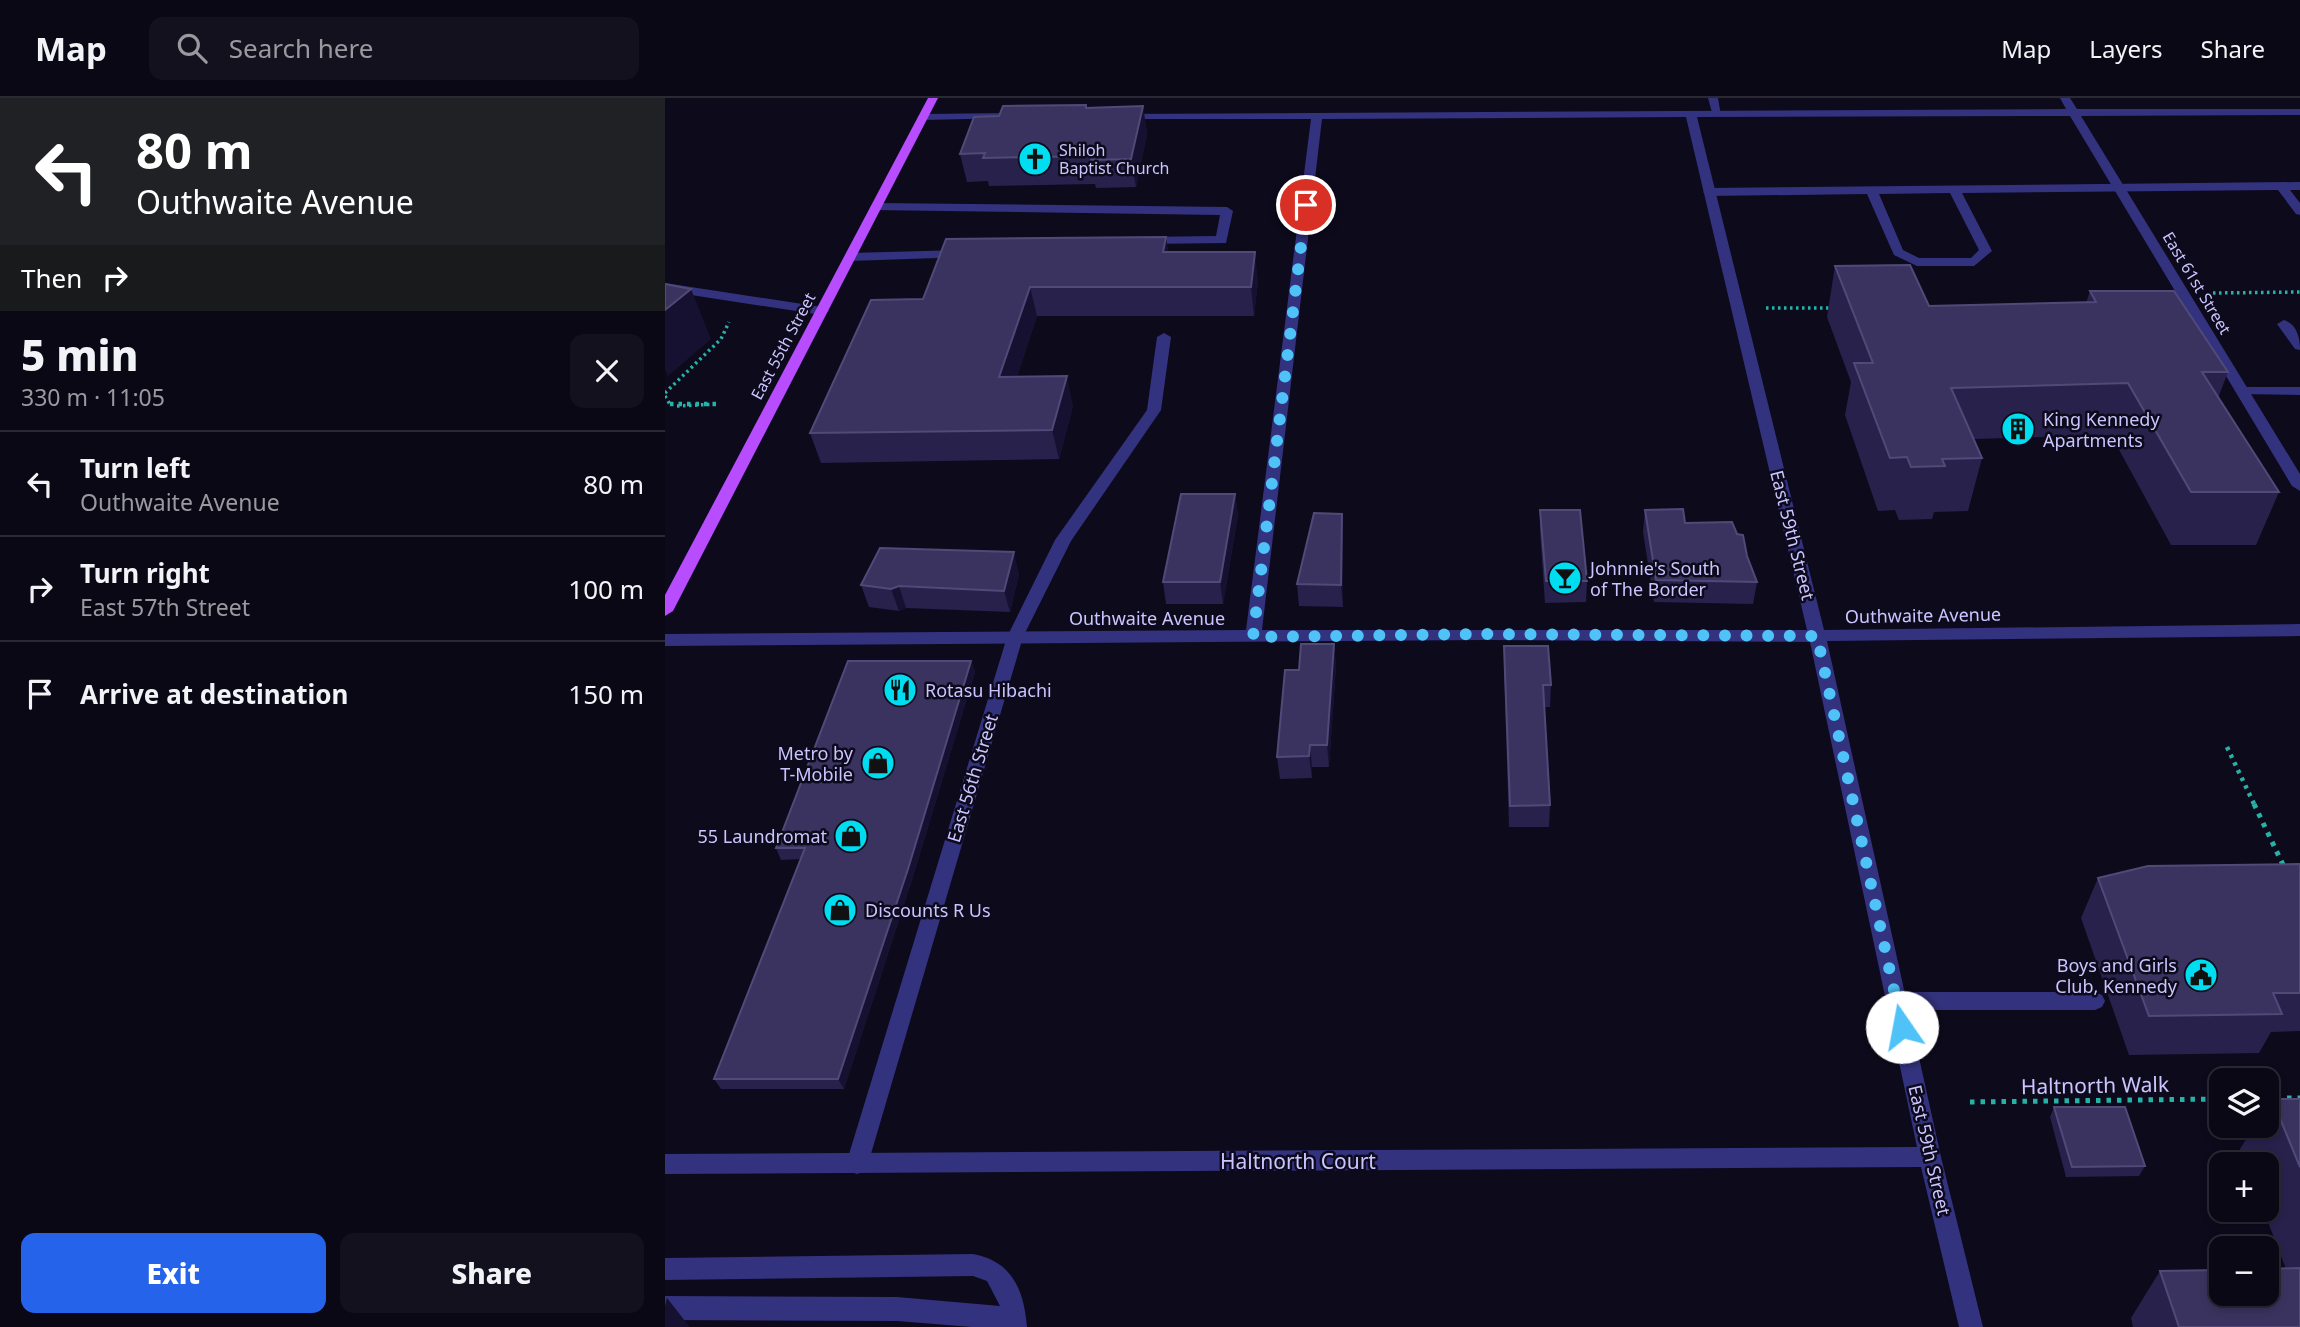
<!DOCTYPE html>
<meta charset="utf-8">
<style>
body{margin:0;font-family:"Noto Sans",sans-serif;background:#13111e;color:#f1f3f6;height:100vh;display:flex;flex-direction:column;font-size:26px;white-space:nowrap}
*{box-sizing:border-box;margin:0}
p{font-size:23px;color:#999aa0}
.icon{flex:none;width:38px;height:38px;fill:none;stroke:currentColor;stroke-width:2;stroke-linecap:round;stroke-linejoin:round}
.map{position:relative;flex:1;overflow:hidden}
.side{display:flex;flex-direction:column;background:#0a0815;width:665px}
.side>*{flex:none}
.hud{background:#202124;color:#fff;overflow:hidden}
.fabs{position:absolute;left:1544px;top:970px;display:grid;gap:14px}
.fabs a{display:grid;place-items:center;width:70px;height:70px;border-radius:14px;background:#0a0815;box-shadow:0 4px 10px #0003,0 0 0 2px #2a2934;font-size:35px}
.pin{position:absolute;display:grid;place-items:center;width:60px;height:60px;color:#fff;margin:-30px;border:4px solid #fff;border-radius:50%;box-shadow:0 2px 7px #0007}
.me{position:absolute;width:77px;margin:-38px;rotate:348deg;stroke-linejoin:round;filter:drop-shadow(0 0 5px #0008)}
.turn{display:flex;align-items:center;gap:24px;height:147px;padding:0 21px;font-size:32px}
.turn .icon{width:91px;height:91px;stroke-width:2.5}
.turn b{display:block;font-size:49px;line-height:60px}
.then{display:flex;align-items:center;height:66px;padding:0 21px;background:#0003;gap:14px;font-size:26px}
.round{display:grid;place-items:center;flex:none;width:74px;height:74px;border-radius:14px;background:#13111e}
.headline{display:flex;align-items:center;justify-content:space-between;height:119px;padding:0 21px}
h1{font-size:42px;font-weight:800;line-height:52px}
.primary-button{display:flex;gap:14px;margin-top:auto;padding:14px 21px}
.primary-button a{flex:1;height:80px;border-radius:14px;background:#2563eb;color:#fff;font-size:28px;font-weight:800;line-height:80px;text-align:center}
.primary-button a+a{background:#13111e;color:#f1f3f6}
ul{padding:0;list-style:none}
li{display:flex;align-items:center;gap:21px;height:105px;padding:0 21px;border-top:2px solid #2a2934}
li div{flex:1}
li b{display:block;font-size:26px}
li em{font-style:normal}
header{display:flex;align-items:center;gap:42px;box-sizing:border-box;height:98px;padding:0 35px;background:#0a0815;border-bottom:2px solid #2a2934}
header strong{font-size:33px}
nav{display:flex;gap:38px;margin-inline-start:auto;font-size:24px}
.search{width:490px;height:63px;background:#13111e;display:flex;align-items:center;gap:18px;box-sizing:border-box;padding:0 24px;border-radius:14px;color:#999aa0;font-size:26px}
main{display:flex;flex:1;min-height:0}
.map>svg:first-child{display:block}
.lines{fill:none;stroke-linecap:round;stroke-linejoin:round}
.path-far2{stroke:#26b2a6;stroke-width:3.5;stroke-dasharray:2.5 3.5;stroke-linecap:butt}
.path-far1{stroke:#26b2a6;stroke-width:4.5;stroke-dasharray:3.5 5;stroke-linecap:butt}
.path{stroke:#26b2a6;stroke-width:5;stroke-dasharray:4.5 6;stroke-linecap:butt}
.lane{fill:#33327e;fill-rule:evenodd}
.street{fill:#33327e;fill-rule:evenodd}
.primary{fill:#b84cff;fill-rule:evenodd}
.wall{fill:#28214c}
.shaded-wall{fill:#161130}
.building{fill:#3a335f;stroke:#504a78;stroke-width:2}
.route{stroke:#4fc3f7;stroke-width:12;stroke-dasharray:0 21.6}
.labels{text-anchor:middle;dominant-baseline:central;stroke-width:5;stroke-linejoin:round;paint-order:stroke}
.far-poi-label{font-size:16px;fill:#cac5ff;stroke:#0d0a1c;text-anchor:start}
.far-street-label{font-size:16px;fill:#cac5ff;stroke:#0d0a1c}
.poi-label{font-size:18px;fill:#cac5ff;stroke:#0d0a1c;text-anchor:start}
.street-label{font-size:18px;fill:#cac5ff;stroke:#0d0a1c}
.near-street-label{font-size:21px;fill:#cac5ff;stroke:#0d0a1c}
</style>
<header>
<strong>Map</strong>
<div class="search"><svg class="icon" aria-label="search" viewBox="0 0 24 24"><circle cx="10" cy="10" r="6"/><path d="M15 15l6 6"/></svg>Search here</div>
<nav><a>Map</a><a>Layers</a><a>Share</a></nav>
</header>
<main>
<section class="side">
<div class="hud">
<div class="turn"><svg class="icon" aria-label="left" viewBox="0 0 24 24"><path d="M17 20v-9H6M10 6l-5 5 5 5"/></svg><div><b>80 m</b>Outhwaite Avenue</div></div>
<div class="then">Then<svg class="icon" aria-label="right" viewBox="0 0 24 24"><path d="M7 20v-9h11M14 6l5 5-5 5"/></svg></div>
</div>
<div class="headline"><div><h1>5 min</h1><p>330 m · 11:05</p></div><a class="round"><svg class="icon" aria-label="close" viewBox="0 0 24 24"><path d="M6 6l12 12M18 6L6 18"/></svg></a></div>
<ul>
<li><svg class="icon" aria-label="left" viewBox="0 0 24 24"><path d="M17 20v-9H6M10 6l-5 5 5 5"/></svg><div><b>Turn left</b><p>Outhwaite Avenue</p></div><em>80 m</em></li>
<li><svg class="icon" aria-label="right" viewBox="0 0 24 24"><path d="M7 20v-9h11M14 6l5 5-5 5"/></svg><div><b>Turn right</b><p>East 57th Street</p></div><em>100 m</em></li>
<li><svg class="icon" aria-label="arrive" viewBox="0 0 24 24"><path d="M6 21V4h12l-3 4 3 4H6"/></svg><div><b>Arrive at destination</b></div><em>150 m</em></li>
</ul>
<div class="primary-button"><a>Exit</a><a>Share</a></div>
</section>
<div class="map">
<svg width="1635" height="1229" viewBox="0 0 1635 1229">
<rect width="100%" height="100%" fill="#0d0a1c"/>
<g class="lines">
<g class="path-far2">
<path d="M 1548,195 L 1635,194"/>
<path d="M 1101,210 L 1166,210"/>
<path d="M 0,295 L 56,241 L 64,224"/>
<path d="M 0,298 L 6,308"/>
<path d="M 12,308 L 54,306"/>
</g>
<g class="path-far1">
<path d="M 5,306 L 54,306"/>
<path d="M 1562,649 L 1590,708"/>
</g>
<g class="path">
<path d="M 1589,706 L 1620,771"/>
<path d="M 1601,1000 L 1635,1000"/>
<path d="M 1305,1004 L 1556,1001"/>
</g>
<g class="lane">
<path d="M 1043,0 L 1053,0 L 1056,18 L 1048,18 Z"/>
<path d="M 1635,84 L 1635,92 L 1625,92 L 1635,105 L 1635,117 L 1631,116 L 1613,92 L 1297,95 L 1327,153 L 1309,168 L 1252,168 L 1229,157 L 1202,96 L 1044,98 L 1038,94 L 1044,90 ZM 1285,95 L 1314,152 L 1306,160 L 1254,160 L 1238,152 L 1214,96 Z"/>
<path d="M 211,105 L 562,109 L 568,113 L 561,145 L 480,146 L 476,145 L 476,139 L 551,138 L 555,117 L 207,112 L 205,109 Z"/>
<path d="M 297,152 L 301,153 L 301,159 L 185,163 L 179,159 L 185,155 Z"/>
<path d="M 1619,222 C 1632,226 1635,240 1635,252 L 1630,251 L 1612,226 Z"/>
<path d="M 499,235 L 506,239 L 496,312 L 406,443 L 358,539 L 203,1066 L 200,1073 L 192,1076 L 184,1073 L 181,1066 L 342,539 L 390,442 L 482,312 L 492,239 Z"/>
<path d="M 1578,289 L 1635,289 L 1635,297 L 1573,296 L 1571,293 Z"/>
<path d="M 1232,894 L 1430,894 L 1437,897 L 1440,903 L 1437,909 L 1430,912 L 1232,912 L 1225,909 L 1222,903 L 1225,897 Z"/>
<path d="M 308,1156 C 347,1163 359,1192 362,1229 L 307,1229 L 232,1223 L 0,1222 L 0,1198 L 232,1199 L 335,1208 L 322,1183 L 308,1178 L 0,1182 L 0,1160 Z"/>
</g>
<g class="street">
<path d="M 1395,0 L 1405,0 L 1412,11 L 1635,11 L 1635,17 L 1416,18 L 1635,376 L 1635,393 L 1627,388 L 1405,18 L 1032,19 L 1159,532 L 1635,526 L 1635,538 L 1162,543 L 1276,1059 L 1318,1229 L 1294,1229 L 1256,1069 L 0,1076 L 0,1056 L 1252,1049 L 1145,544 L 820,542 L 0,548 L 0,536 L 581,532 L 646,21 L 456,21 L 450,18 L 452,16 L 1401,11 ZM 1021,19 L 1142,532 L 597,532 L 657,21 Z"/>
<path d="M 344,15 L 348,16 L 348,20 L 258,22 L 252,19 L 258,16 Z"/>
<path d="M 0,185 L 157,209 L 164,213 L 157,217 L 0,193 Z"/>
</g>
<path class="primary" d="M 263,0 L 273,0 L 8,513 L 0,518 L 0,497 Z"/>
</g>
<g class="wall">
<path d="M 478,8 L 482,36 L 471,89 L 431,90 L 430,86 L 324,88 L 323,83 L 302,84 L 295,56 L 334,18 L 422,9 Z"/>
<path d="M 501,139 L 503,154 L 593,182 L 589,218 L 372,218 L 352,279 L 408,308 L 394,361 L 156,365 L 145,335 L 258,201 Z"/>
<path d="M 1170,168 L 1264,208 L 1421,205 L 1425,193 L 1563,274 L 1553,300 L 1614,394 L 1591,447 L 1506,447 L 1446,337 L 1309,341 L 1317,360 L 1303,413 L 1269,414 L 1267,421 L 1234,422 L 1230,412 L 1213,413 L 1180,317 L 1186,284 L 1162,219 Z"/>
<path d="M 570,396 L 573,417 L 558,506 L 501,506 L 498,484 Z"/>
<path d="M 875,412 L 922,483 L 921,504 L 880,505 L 875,434 Z"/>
<path d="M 980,412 L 1020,425 L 1072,436 L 1092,484 L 1088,506 L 989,504 L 978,434 Z"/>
<path d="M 677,416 L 678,437 L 678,509 L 634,508 L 632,486 Z"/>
<path d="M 354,476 L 345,514 L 241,510 L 234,513 L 204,509 L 196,487 Z"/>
<path d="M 669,546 L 671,568 L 664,669 L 647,669 L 647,680 L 615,681 L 612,659 L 634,572 Z"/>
<path d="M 839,548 L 886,587 L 885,609 L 879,609 L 885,707 L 884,729 L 844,729 L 839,570 Z"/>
<path d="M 306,563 L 310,574 L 247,782 L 179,991 L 56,991 L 49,981 L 136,761 L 116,762 L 111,750 Z"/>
<path d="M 1635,766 L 1635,933 L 1606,934 L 1594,955 L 1464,957 L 1416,820 L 1433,780 Z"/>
<path d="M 1607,1001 L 1635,1001 L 1635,1229 L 1468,1229 L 1466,1220 L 1495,1173 L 1621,1171 L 1598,1111 L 1601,1111 L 1601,1066 L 1580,1066 L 1575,1051 L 1590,1027 L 1601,1027 L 1601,1010 Z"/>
<path d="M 1389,1009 L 1480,1068 L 1474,1078 L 1401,1079 L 1385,1019 Z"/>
</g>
<g class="shaded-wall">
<path d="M 478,8 L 482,36 L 471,89 L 466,61 Z"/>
<path d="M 501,139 L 505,167 L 498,154 Z"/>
<path d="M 590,154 L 593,182 L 589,218 L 586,189 Z"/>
<path d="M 365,189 L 372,218 L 342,309 L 334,279 Z"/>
<path d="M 26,191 L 46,241 L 3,278 L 0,272 L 0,212 Z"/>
<path d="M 402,278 L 408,308 L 394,361 L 387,332 Z"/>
<path d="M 570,396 L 573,417 L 558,506 L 555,484 Z"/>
<path d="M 677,416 L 678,437 L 678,509 L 676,487 Z"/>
<path d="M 349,454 L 354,476 L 345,514 L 339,493 Z"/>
<path d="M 234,488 L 241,510 L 234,513 L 226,491 Z"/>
<path d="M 669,546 L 671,568 L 664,669 L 662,647 Z"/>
<path d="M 306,563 L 310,574 L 247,782 L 179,991 L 173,981 Z"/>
<path d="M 645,647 L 647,669 L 647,680 L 644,658 Z"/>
<path d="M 2,1200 L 24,1228 L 24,1229 L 0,1229 L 0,1208 Z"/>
</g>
<g class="building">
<path d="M 421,7 L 421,10 L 478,8 L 466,61 L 426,62 L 427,58 L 318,60 L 320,55 L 295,56 L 309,19 L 334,18 L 338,8 Z"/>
<path d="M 501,139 L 498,154 L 590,154 L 586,189 L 365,189 L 334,279 L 402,278 L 387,332 L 145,335 L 206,202 L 258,201 L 281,141 Z"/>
<path d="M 1245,167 L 1264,208 L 1431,204 L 1425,193 L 1509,193 L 1563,274 L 1537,274 L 1614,394 L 1526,394 L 1463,285 L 1286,290 L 1317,360 L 1277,361 L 1280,368 L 1246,369 L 1242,359 L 1225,360 L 1189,265 L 1208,265 L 1170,168 Z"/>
<path d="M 0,186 L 26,191 L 0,212 Z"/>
<path d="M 516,396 L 570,396 L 555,484 L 498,484 Z"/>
<path d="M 1018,411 L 1020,425 L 1067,424 L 1072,436 L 1078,437 L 1082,458 L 1092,484 L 991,482 L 980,412 Z"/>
<path d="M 875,412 L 915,412 L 922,483 L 881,483 Z"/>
<path d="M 649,415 L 677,416 L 676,487 L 632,486 Z"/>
<path d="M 215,450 L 349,454 L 339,493 L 234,488 L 226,491 L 196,487 Z"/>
<path d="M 636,546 L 669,546 L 662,647 L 645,647 L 644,658 L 612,659 L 620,572 L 634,572 Z"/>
<path d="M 839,548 L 883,548 L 886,587 L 878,587 L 885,707 L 845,708 Z"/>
<path d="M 183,563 L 306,563 L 243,771 L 173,981 L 49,981 L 140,750 L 111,750 Z"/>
<path d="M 1635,766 L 1635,895 L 1608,895 L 1617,916 L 1484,918 L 1433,780 L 1483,768 Z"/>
<path d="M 1607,1001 L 1635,1001 L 1635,1069 Z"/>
<path d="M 1389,1009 L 1460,1009 L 1480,1068 L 1407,1069 Z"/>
<path d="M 1635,1170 L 1635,1229 L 1514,1229 L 1495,1173 L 1556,1172 L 1556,1195 L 1601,1195 L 1601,1171 Z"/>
</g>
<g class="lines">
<path class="route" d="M 641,107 L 588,539 L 820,536 L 1152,538 L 1237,929"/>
</g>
<defs>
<symbol id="church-disc" viewBox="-11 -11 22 22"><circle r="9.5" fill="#00ddf0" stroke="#0d0a1c"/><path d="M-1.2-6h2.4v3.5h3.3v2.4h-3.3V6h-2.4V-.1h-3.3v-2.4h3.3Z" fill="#111"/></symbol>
<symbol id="building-disc" viewBox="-11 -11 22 22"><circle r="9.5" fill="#00ddf0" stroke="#0d0a1c"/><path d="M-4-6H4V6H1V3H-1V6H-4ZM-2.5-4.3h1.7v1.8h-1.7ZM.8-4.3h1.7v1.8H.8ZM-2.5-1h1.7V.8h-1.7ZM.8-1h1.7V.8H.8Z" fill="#111"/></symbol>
<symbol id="bar-disc" viewBox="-11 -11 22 22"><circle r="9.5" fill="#00ddf0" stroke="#0d0a1c"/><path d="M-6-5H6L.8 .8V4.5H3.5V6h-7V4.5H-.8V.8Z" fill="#111"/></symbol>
<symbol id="restaurant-disc" viewBox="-11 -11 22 22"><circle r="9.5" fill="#00ddf0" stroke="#0d0a1c"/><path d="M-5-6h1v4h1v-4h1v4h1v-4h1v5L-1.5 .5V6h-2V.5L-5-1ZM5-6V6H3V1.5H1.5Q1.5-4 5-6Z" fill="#111"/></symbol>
<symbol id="shop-disc" viewBox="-11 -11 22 22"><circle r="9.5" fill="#00ddf0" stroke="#0d0a1c"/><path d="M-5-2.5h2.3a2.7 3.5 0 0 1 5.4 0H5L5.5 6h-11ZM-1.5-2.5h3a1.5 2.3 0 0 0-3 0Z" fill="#111"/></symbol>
<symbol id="civic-disc" viewBox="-11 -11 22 22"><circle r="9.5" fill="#00ddf0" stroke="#0d0a1c"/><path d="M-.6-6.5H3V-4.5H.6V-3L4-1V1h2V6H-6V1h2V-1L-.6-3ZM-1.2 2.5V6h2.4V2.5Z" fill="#111"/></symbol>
</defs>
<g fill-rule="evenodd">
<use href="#church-disc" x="351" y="42" width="38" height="38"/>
<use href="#building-disc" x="1334" y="312" width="38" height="38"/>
<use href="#bar-disc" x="881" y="461" width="38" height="38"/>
<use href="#restaurant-disc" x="216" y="573" width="38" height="38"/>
<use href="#shop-disc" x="194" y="646" width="38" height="38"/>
<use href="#shop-disc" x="167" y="719" width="38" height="38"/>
<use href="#shop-disc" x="156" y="793" width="38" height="38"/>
<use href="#civic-disc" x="1517" y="858" width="38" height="38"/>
</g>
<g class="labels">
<g class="far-poi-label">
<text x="394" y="52">Shiloh<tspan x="394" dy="18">Baptist Church</tspan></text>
</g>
<g class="far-street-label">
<text transform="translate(1532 185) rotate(59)">East 61st Street</text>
<text transform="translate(118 248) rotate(-62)">East 55th Street</text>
</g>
<g class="poi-label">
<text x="1378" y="321">King Kennedy<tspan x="1378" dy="21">Apartments</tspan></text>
<text x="925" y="470">Johnnie's South<tspan x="925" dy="21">of The Border</tspan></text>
<text x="260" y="592">Rotasu Hibachi</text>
<text x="188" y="655" text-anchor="end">Metro by<tspan x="188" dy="21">T-Mobile</tspan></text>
<text x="162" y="738" text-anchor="end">55 Laundromat</text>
<text x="200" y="812">Discounts R Us</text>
<text x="1512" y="867" text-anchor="end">Boys and Girls<tspan x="1512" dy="21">Club, Kennedy</tspan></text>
</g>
<g class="street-label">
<text transform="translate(1128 437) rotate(76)">East 59th Street</text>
<text transform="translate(1258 517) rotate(-1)">Outhwaite Avenue</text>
<text x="482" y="520">Outhwaite Avenue</text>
<text transform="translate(307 680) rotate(-73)">East 56th Street</text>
<text transform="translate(1265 1052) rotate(77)">East 59th Street</text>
</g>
<g class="near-street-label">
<text transform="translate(1430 987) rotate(-1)">Haltnorth Walk</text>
<text x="633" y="1063">Haltnorth Court</text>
</g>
</g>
</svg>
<div class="fabs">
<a><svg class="icon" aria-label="layers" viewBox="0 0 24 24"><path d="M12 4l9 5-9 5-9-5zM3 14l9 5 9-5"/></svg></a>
<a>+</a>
<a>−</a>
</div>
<div class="pin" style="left:641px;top:107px;background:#d93025"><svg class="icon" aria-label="arrive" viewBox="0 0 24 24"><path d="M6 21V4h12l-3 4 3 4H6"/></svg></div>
<svg class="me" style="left:1237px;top:929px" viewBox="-20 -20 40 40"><circle r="19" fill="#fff"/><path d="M0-13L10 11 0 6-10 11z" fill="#4fc3f7"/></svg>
</div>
</main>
